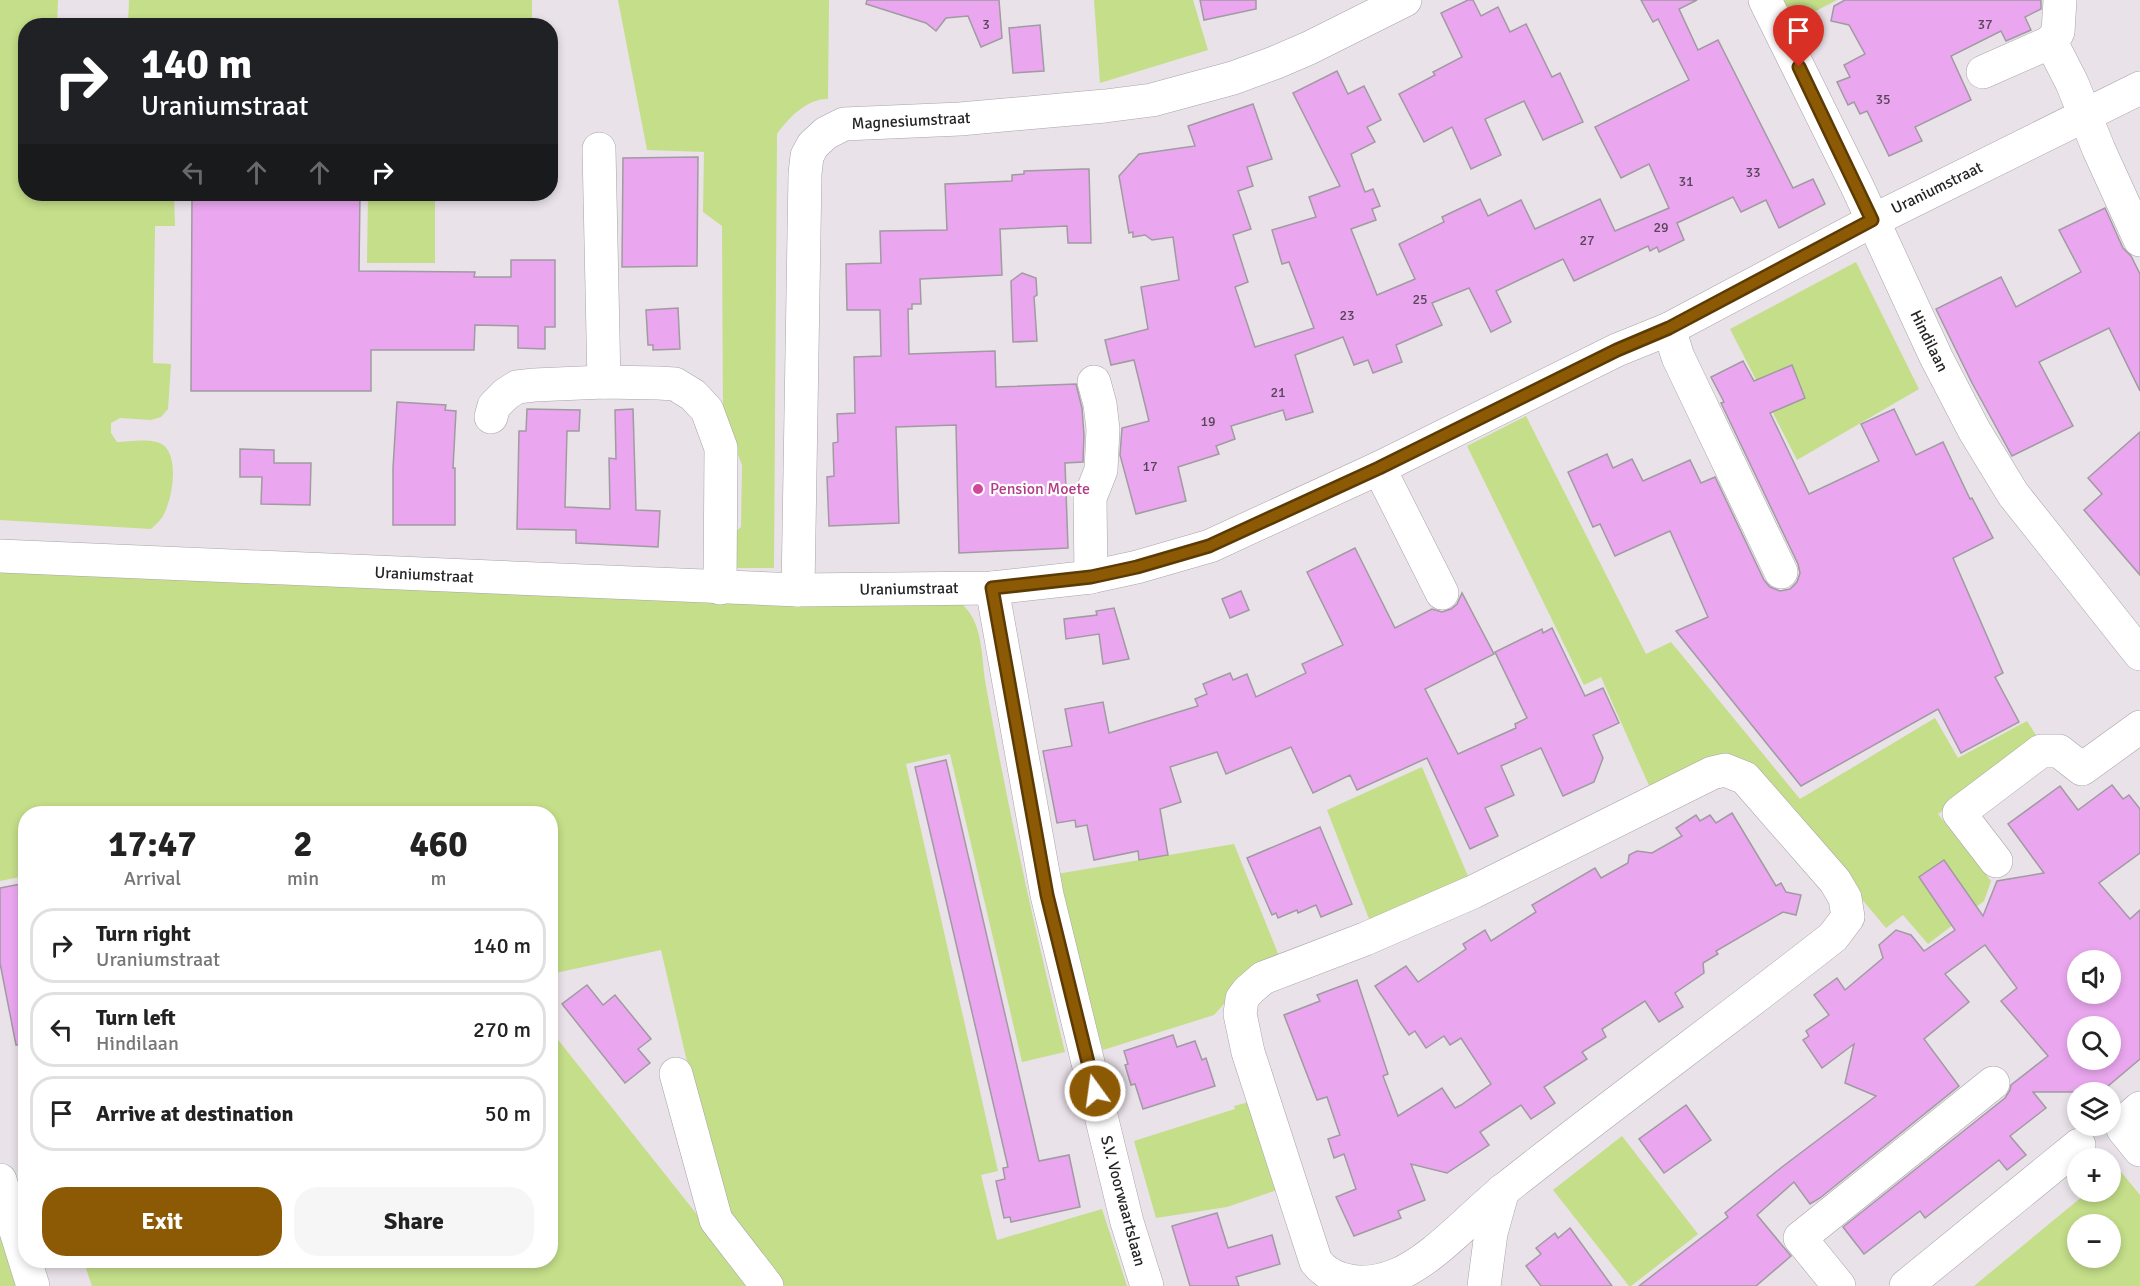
<!DOCTYPE html>
<meta charset="utf-8">
<style>
body{margin:0;font-family:Signika,sans-serif;background:#f6f6f6;color:#222;height:100vh;display:flex;flex-direction:column;font-size:22px;white-space:nowrap}
*{box-sizing:border-box;margin:0}
p{font-size:20px;color:#767676}
.icon{flex:none;width:33px;height:33px;fill:none;stroke:currentColor;stroke-width:2;stroke-linecap:round;stroke-linejoin:round}
.map{position:relative;flex:1;overflow:hidden}
.side{position:absolute;left:18px;top:806px;width:540px;height:462px;display:flex;flex-direction:column;background:#fff;border-radius:24px;box-shadow:0 3px 9px #0003}
.side>*{flex:none}
.top-card{position:absolute;left:18px;top:18px;width:540px;height:183px;border-radius:24px;box-shadow:0 3px 9px #0003;background:#202124;color:#fff;overflow:hidden}
.buttons{position:absolute;left:2067px;top:950px;display:grid;gap:12px}
.buttons a{display:grid;place-items:center;width:54px;height:54px;border-radius:50%;background:#fff;box-shadow:0 3px 9px #0003;font-size:30px}
.pin{position:absolute;display:grid;place-items:center;width:51px;height:51px;color:#fff;margin:-62px -26px;border-radius:50% 50% 50% 0;rotate:-45deg;box-shadow:0 0 6px #0007}
.pin .icon{rotate:45deg}
.me{position:absolute;width:66px;margin:-33px;rotate:346deg;stroke-linejoin:round;filter:drop-shadow(0 0 4px #0008)}
.turn{display:flex;align-items:center;gap:21px;height:126px;padding:0 24px;font-size:27px}
.turn .icon{width:78px;height:78px;stroke-width:2.5}
.turn b{display:block;font-size:42px;line-height:51px}
.lanes{display:flex;align-items:center;height:57px;padding:0 24px;background:#0003;justify-content:center;gap:30px;direction:ltr}
.lanes .off{opacity:.35}
.eta{display:flex;justify-content:space-evenly;align-items:center;height:102px;text-align:center}
.eta b{font-size:36px;font-weight:700;line-height:42px}
.button{display:flex;gap:12px;margin-top:auto;padding:12px 24px}
.button a{flex:1;height:69px;border-radius:24px;background:#8c5a05;color:#fff;font-size:24px;font-weight:700;line-height:69px;text-align:center}
.button a+a{background:#f6f6f6;color:#222}
ul{padding:0;list-style:none}
li{display:flex;align-items:center;gap:18px;height:75px;margin:0 12px 9px;padding:0 12px;border:3px solid #e0e0e0;border-radius:24px}
li div{flex:1}
li b{display:block;font-size:22px}
li em{font-style:normal}
.map>svg:first-child{display:block}
.green{fill:#c4de89;fill-rule:evenodd}
.building{fill:#eaa7ef;stroke:#a09aa1;stroke-width:1.5;fill-rule:evenodd}
.lines{fill:none;stroke-linecap:round;stroke-linejoin:round}
.minor-casing{stroke:#a9a3aa;stroke-width:34}
.minor{stroke:#fff;stroke-width:33}
.route-casing{stroke:#5b3a03;stroke-width:15}
.route{stroke:#8c5a05;stroke-width:10}
.hotel-dot{fill:#d1479c;stroke:#fff;stroke-width:2}
.labels{text-anchor:middle;dominant-baseline:central;stroke-width:4.5;stroke-linejoin:round;paint-order:stroke}
.number-label{font-size:14px;fill:#574559}
.street-label{font-size:16px;fill:#262427;stroke:#fff}
.hotel-label{font-size:16px;fill:#b23c85;stroke:#fff;text-anchor:start}
</style>
<div class="map">
<svg width="2140" height="1286" viewBox="0 0 2140 1286">
<rect width="100%" height="100%" fill="#e9e2e9"/>
<g class="green">
<path d="M 0,0 L 58,0 L 57,25 L 26,26 L 26,194 L 174,194 L 175,226 L 155,226 L 153,363 L 171,364 L 168,409 L 161,417 L 151,420 L 120,418 L 111,423 L 111,433 L 117,442 C 129,442 152,437 163,445 C 180,458 172,500 163,516 C 160,521 155,525 151,529 L 0,520 Z"/>
<path d="M 129,0 L 532,0 L 532,25 L 128,25 Z"/>
<path d="M 618,0 L 829,0 L 828,99 C 808,98 788,118 777,134 L 774,568 L 728,568 L 729,537 L 741,527 L 742,465 L 723,416 L 722,226 L 703,212 L 704,152 L 647,150 Z"/>
<path d="M 1094,0 L 1193,0 L 1208,50 L 1100,83 Z"/>
<path d="M 1769,0 L 1837,0 L 1783,28 Z"/>
<path d="M 368,194 L 442,194 L 435,194 L 435,263 L 367,263 Z"/>
<path d="M 1856,262 L 1919,389 L 1797,460 L 1730,329 Z"/>
<path d="M 1526,416 L 1646,654 L 1671,642 L 1800,799 L 1935,718 L 1958,758 L 2027,721 L 2039,740 L 2031,753 L 1938,814 L 1991,881 L 1984,901 L 1928,944 L 1903,915 L 1886,928 L 1756,773 L 1651,790 L 1601,677 L 1584,685 L 1467,446 Z"/>
<path d="M 0,569 L 963,605 C 984,625 981,659 986,686 C 1008,809 1035,931 1065,1052 L 1022,1062 L 950,754 L 906,764 L 998,1171 L 981,1175 L 997,1240 L 1102,1209 L 1127,1286 L 776,1286 L 724,1220 L 661,950 L 551,974 L 550,813 L 26,813 L 25,876 L 0,881 Z"/>
<path d="M 1422,767 L 1470,881 L 1371,924 L 1327,810 Z"/>
<path d="M 1234,844 L 1281,961 L 1243,983 L 1214,1015 L 1103,1050 L 1051,875 Z"/>
<path d="M 551,1031 L 707,1227 L 757,1286 L 92,1286 L 83,1260 L 550,1260 Z"/>
<path d="M 1253,1101 L 1280,1189 L 1227,1207 L 1156,1218 L 1134,1141 L 1235,1109 L 1234,1106 Z"/>
<path d="M 1622,1136 L 1698,1234 L 1631,1286 L 1629,1286 L 1553,1190 Z"/>
<path d="M 2117,1167 L 2140,1195 L 2140,1286 L 1974,1286 L 2089,1191 L 2110,1191 L 2111,1173 ZM 2078,1224 L 2110,1224 L 2110,1257 L 2078,1257 Z"/>
<path d="M 0,1211 L 23,1286 L 0,1286 Z"/>
</g>
<g class="building">
<path d="M 867,0 L 999,0 L 1002,38 L 981,47 L 968,16 L 946,18 L 936,31 L 926,23 L 866,4 Z"/>
<path d="M 1200,0 L 1256,0 L 1256,9 L 1204,20 Z"/>
<path d="M 1468,0 L 1473,0 L 1481,16 L 1498,7 L 1510,32 L 1526,24 L 1552,77 L 1560,73 L 1583,122 L 1543,140 L 1524,101 L 1485,119 L 1501,155 L 1471,169 L 1452,127 L 1424,142 L 1399,94 L 1435,75 L 1433,72 L 1462,57 L 1441,13 Z"/>
<path d="M 1641,0 L 1697,0 L 1679,9 L 1698,50 L 1718,40 L 1793,188 L 1813,179 L 1825,204 L 1779,228 L 1766,200 L 1741,212 L 1733,197 L 1677,223 L 1684,240 L 1659,252 L 1657,247 L 1650,251 L 1648,246 L 1574,281 L 1563,259 L 1496,291 L 1511,322 L 1491,332 L 1469,288 L 1432,303 L 1442,325 L 1396,345 L 1402,362 L 1373,373 L 1368,360 L 1354,365 L 1343,337 L 1295,355 L 1313,412 L 1286,420 L 1283,410 L 1231,426 L 1235,439 L 1216,446 L 1219,454 L 1178,467 L 1186,501 L 1136,514 L 1120,455 L 1122,428 L 1149,421 L 1134,360 L 1111,365 L 1105,340 L 1148,329 L 1141,287 L 1179,280 L 1173,237 L 1152,240 L 1145,235 L 1133,237 L 1133,232 L 1129,233 L 1119,176 L 1139,154 L 1195,146 L 1188,126 L 1253,104 L 1272,159 L 1247,167 L 1253,186 L 1238,191 L 1251,229 L 1233,235 L 1248,282 L 1235,287 L 1255,347 L 1314,328 L 1289,262 L 1282,264 L 1272,230 L 1316,217 L 1309,197 L 1340,186 L 1293,93 L 1337,71 L 1348,94 L 1364,86 L 1381,120 L 1367,127 L 1375,142 L 1351,154 L 1365,192 L 1373,189 L 1380,206 L 1372,209 L 1376,220 L 1351,229 L 1377,295 L 1415,279 L 1399,244 L 1444,222 L 1442,217 L 1480,199 L 1488,216 L 1521,200 L 1535,229 L 1600,199 L 1615,231 L 1669,208 L 1649,164 L 1621,178 L 1595,127 L 1689,80 L 1658,19 L 1653,22 Z"/>
<path d="M 1845,0 L 2041,0 L 2041,9 L 2025,17 L 2031,30 L 2006,41 L 2001,31 L 1951,56 L 1971,100 L 1915,127 L 1922,141 L 1889,156 L 1867,111 L 1860,114 L 1854,102 L 1848,105 L 1837,82 L 1850,77 L 1844,65 L 1865,54 L 1849,25 L 1831,21 L 1834,6 Z"/>
<path d="M 1040,25 L 1044,71 L 1013,73 L 1009,28 Z"/>
<path d="M 698,157 L 697,266 L 622,267 L 623,158 Z"/>
<path d="M 1082,169 L 1089,169 L 1091,243 L 1068,243 L 1067,226 L 1000,229 L 1002,275 L 920,279 L 921,304 L 912,304 L 912,309 L 908,309 L 909,354 L 995,351 L 996,387 L 1076,384 L 1082,408 L 1084,435 L 1083,462 L 1065,463 L 1068,548 L 959,553 L 956,425 L 896,427 L 899,523 L 829,526 L 827,477 L 834,476 L 833,443 L 838,442 L 837,414 L 855,413 L 854,357 L 881,356 L 880,310 L 847,310 L 846,264 L 881,263 L 880,231 L 947,230 L 945,184 L 1012,181 L 1012,175 L 1024,174 L 1024,171 Z"/>
<path d="M 192,194 L 360,194 L 359,271 L 475,272 L 474,277 L 511,277 L 511,260 L 555,260 L 555,327 L 545,327 L 545,349 L 518,348 L 518,326 L 475,325 L 474,350 L 371,350 L 371,391 L 191,391 Z"/>
<path d="M 2105,208 L 2123,248 L 2131,256 L 2140,274 L 2140,391 L 2109,328 L 2039,362 L 2073,426 L 2012,456 L 1972,383 L 1936,309 L 2001,277 L 2016,307 L 2081,272 L 2059,230 Z"/>
<path d="M 1022,273 L 1036,278 L 1037,295 L 1034,297 L 1037,341 L 1013,342 L 1011,281 Z"/>
<path d="M 678,308 L 680,349 L 653,350 L 653,345 L 648,345 L 646,310 Z"/>
<path d="M 1743,361 L 1754,381 L 1792,365 L 1805,398 L 1770,413 L 1809,494 L 1879,461 L 1861,424 L 1894,409 L 1916,455 L 1943,442 L 1970,499 L 1972,498 L 1993,538 L 1953,558 L 2003,673 L 1995,677 L 2019,722 L 1961,753 L 1938,709 L 1801,786 L 1676,631 L 1708,617 L 1670,531 L 1615,556 L 1600,524 L 1593,527 L 1568,472 L 1607,454 L 1613,468 L 1632,459 L 1643,481 L 1690,460 L 1701,483 L 1715,477 L 1764,580 L 1770,587 L 1780,591 L 1790,589 L 1797,582 L 1800,573 L 1798,564 L 1721,403 L 1724,402 L 1711,377 Z"/>
<path d="M 397,402 L 446,405 L 445,410 L 456,411 L 453,468 L 455,468 L 455,525 L 393,525 L 393,468 Z"/>
<path d="M 527,409 L 580,410 L 579,431 L 567,431 L 565,507 L 610,509 L 609,458 L 616,459 L 615,410 L 633,409 L 636,510 L 660,511 L 658,547 L 576,543 L 576,530 L 517,529 L 519,431 L 526,431 Z"/>
<path d="M 2140,432 L 2140,575 L 2084,510 L 2102,494 L 2088,478 Z"/>
<path d="M 240,449 L 274,450 L 274,463 L 311,463 L 310,505 L 261,504 L 262,477 L 240,477 Z"/>
<path d="M 1355,548 L 1395,628 L 1432,609 L 1442,612 L 1451,609 L 1457,604 L 1462,593 L 1494,654 L 1425,689 L 1458,754 L 1516,728 L 1515,724 L 1527,718 L 1495,652 L 1542,629 L 1543,633 L 1552,628 L 1585,696 L 1603,688 L 1619,723 L 1593,735 L 1603,758 L 1594,782 L 1563,796 L 1541,748 L 1501,766 L 1514,795 L 1485,808 L 1498,836 L 1470,849 L 1427,758 L 1357,790 L 1350,775 L 1313,793 L 1291,747 L 1226,774 L 1217,752 L 1170,767 L 1181,802 L 1160,809 L 1168,855 L 1139,860 L 1138,851 L 1094,860 L 1087,825 L 1076,827 L 1075,820 L 1057,823 L 1043,751 L 1072,746 L 1065,709 L 1103,702 L 1109,733 L 1198,706 L 1195,699 L 1207,694 L 1203,684 L 1230,673 L 1233,680 L 1247,674 L 1256,697 L 1306,673 L 1302,664 L 1343,645 L 1307,572 Z"/>
<path d="M 1241,591 L 1249,610 L 1230,618 L 1222,599 Z"/>
<path d="M 1114,608 L 1129,659 L 1103,664 L 1099,634 L 1066,639 L 1064,619 L 1097,615 L 1096,611 Z"/>
<path d="M 946,760 L 1039,1161 L 1069,1155 L 1080,1207 L 1011,1222 L 1010,1217 L 1004,1218 L 996,1181 L 1005,1179 L 1003,1168 L 1008,1167 L 915,767 Z"/>
<path d="M 2112,785 L 2123,799 L 2129,795 L 2140,809 L 2140,853 L 2099,883 L 2130,919 L 2140,910 L 2140,1059 L 2101,1092 L 2033,1092 L 2046,1108 L 2010,1136 L 2026,1155 L 2007,1170 L 1999,1160 L 1925,1218 L 1920,1211 L 1864,1254 L 1843,1227 L 2005,1098 L 2010,1090 L 2011,1085 L 2048,1056 L 2001,1001 L 2017,988 L 1985,945 L 1945,974 L 1969,1002 L 1924,1039 L 1959,1086 L 1820,1198 L 1810,1204 L 1794,1182 L 1757,1215 L 1791,1256 L 1756,1286 L 1639,1286 L 1728,1217 L 1725,1213 L 1782,1167 L 1876,1096 L 1845,1083 L 1854,1044 L 1822,1068 L 1803,1040 L 1809,1036 L 1806,1031 L 1829,1015 L 1814,995 L 1837,978 L 1845,990 L 1883,958 L 1879,945 L 1896,930 L 1911,935 L 1924,951 L 1955,930 L 1919,877 L 1944,860 L 1983,916 L 1997,881 L 2044,873 L 2008,824 L 2060,786 L 2078,810 ZM 2078,960 L 2110,960 L 2110,993 L 2078,993 ZM 2078,1026 L 2110,1026 L 2110,1059 L 2078,1059 Z"/>
<path d="M 1732,813 L 1776,886 L 1781,883 L 1786,892 L 1801,895 L 1796,915 L 1783,912 L 1716,951 L 1718,954 L 1703,963 L 1704,973 L 1675,993 L 1683,1007 L 1659,1022 L 1645,1001 L 1602,1029 L 1606,1037 L 1582,1052 L 1587,1059 L 1544,1087 L 1555,1103 L 1531,1119 L 1521,1105 L 1480,1132 L 1489,1145 L 1447,1173 L 1411,1164 L 1425,1200 L 1398,1211 L 1401,1218 L 1354,1236 L 1336,1197 L 1356,1189 L 1344,1154 L 1334,1158 L 1328,1139 L 1340,1135 L 1327,1097 L 1317,1100 L 1284,1015 L 1320,1001 L 1317,995 L 1357,980 L 1388,1074 L 1383,1076 L 1398,1116 L 1442,1088 L 1455,1108 L 1461,1105 L 1491,1084 L 1461,1038 L 1450,1045 L 1444,1036 L 1426,1048 L 1415,1031 L 1409,1035 L 1375,986 L 1406,966 L 1418,982 L 1466,949 L 1463,944 L 1485,930 L 1491,941 L 1536,912 L 1532,905 L 1595,868 L 1601,878 L 1628,863 L 1629,855 L 1637,851 L 1652,853 L 1682,836 L 1676,828 L 1696,815 L 1700,821 L 1710,815 L 1716,823 Z"/>
<path d="M 1320,827 L 1352,904 L 1321,917 L 1316,905 L 1298,913 L 1297,910 L 1278,918 L 1276,913 L 1272,915 L 1247,858 Z"/>
<path d="M 26,883 L 26,1044 L 16,1045 L 0,963 L 0,888 Z"/>
<path d="M 587,985 L 603,1005 L 615,995 L 651,1039 L 638,1049 L 650,1063 L 625,1083 L 562,1004 Z"/>
<path d="M 1173,1035 L 1177,1047 L 1195,1041 L 1202,1060 L 1206,1058 L 1215,1086 L 1143,1109 L 1135,1084 L 1131,1085 L 1125,1065 L 1128,1064 L 1124,1051 Z"/>
<path d="M 1686,1105 L 1711,1140 L 1664,1173 L 1639,1139 Z"/>
<path d="M 1217,1213 L 1228,1248 L 1272,1235 L 1280,1264 L 1236,1277 L 1239,1286 L 1190,1286 L 1172,1226 Z"/>
<path d="M 1570,1228 L 1612,1286 L 1541,1286 L 1526,1266 L 1541,1254 L 1536,1248 L 1555,1233 L 1558,1238 Z"/>
</g>
<g class="lines">
<defs>
<g id="minor">
<path d="M 1765,0 L 1857,186 L 1936,357 L 1974,430 L 2013,494 L 2140,654"/>
<path d="M 2051,42 L 2058,32 L 2060,0"/>
<path d="M 1983,72 L 2051,42 L 2072,83 L 2099,150 L 2140,240"/>
<path d="M 599,149 L 604,382"/>
<path d="M 1669,329 L 1678,357 L 1781,572"/>
<path d="M 491,417 L 494,406 L 506,394 L 517,387 L 534,385 L 604,382 L 658,383 L 675,384 L 693,395 L 707,410 L 721,448 L 720,588"/>
<path d="M 1379,468 L 1442,593"/>
<path d="M 0,556 L 798,590 L 992,588 L 1091,577 L 1137,567 L 1210,546 L 1379,468 L 1617,350 L 1669,329 L 1872,221 L 2140,88"/>
<path d="M 1091,577 L 1090,498 L 1101,470 L 1103,429 L 1100,404 L 1094,382"/>
<path d="M 992,588 L 1047,895 L 1127,1222 L 1147,1286"/>
<path d="M 798,590 L 805,174 L 807,156 L 813,145 L 826,133 L 844,124 L 960,119 L 1105,106 L 1152,100 L 1233,78 L 1274,63 L 1309,48 L 1405,0"/>
<path d="M 1725,770 L 1745,778 L 1835,881 L 1845,898 L 1848,917 L 1833,937 C 1725,1022 1613,1103 1505,1189 C 1472,1215 1433,1261 1394,1276 C 1367,1286 1335,1285 1316,1262 L 1248,1052 L 1240,1014 L 1242,999 L 1248,991 L 1263,978 L 1365,939 L 1473,892 L 1712,773 Z"/>
<path d="M 1996,861 L 1959,813 L 2041,751 L 2059,751 L 2082,769 L 2140,727"/>
<path d="M 676,1074 L 716,1220 L 767,1286"/>
<path d="M 2140,1108 L 2123,1123 L 2123,1129 L 2140,1150"/>
<path d="M 0,1180 L 33,1286"/>
<path d="M 1484,1286 L 1491,1233 L 1503,1190"/>
<path d="M 1839,1286 L 1800,1238 L 1993,1083"/>
<path d="M 1906,1286 L 2079,1145"/>
</g>
</defs>
<use href="#minor" class="minor-casing"/>
<use href="#minor" class="minor"/>
</g>
<g class="lines">
<defs>
<path id="route" d="M 1095,1091 L 1047,895 L 992,588 L 1091,577 L 1137,567 L 1209,546 L 1379,468 L 1617,350 L 1669,328 L 1872,220 L 1799,67"/>
</defs>
<use href="#route" class="route-casing"/>
<use href="#route" class="route"/>
</g>
<circle class="hotel-dot" cx="978" cy="489" r="6"/>
<g class="labels">
<g class="number-label">
<text x="986" y="24">3</text>
<text x="1985" y="24">37</text>
<text x="1883" y="99">35</text>
<text x="1753" y="172">33</text>
<text x="1686" y="181">31</text>
<text x="1661" y="227">29</text>
<text x="1587" y="240">27</text>
<text x="1420" y="299">25</text>
<text x="1347" y="315">23</text>
<text x="1278" y="392">21</text>
<text x="1208" y="421">19</text>
<text x="1150" y="466">17</text>
</g>
<g class="street-label">
<text transform="translate(911 121) rotate(-3)">Magnesiumstraat</text>
<text transform="translate(1937 188) rotate(-26)">Uraniumstraat</text>
<text transform="translate(1929 341) rotate(64)">Hindilaan</text>
<text transform="translate(424 575) rotate(3)">Uraniumstraat</text>
<text transform="translate(909 589) rotate(-1)">Uraniumstraat</text>
<text transform="translate(1123 1201) rotate(75)">S.V. Voorwaartslaan</text>
</g>
<g class="hotel-label">
<text x="990" y="489">Pension Moete</text>
</g>
</g>
</svg>
<div class="buttons">
<a><svg class="icon" aria-label="sound" viewBox="0 0 24 24"><path d="M4 9h4l5-4v14l-5-4H4zM17 9q2 3 0 6"/></svg></a>
<a><svg class="icon" aria-label="search" viewBox="0 0 24 24"><circle cx="10" cy="10" r="6"/><path d="M15 15l6 6"/></svg></a>
<a><svg class="icon" aria-label="layers" viewBox="0 0 24 24"><path d="M12 4l9 5-9 5-9-5zM3 14l9 5 9-5"/></svg></a>
<a>+</a>
<a>−</a>
</div>
<div class="pin" style="left:1799px;top:67px;background:#d93025"><svg class="icon" aria-label="arrive" viewBox="0 0 24 24"><path d="M6 21V4h12l-3 4 3 4H6"/></svg></div>
<svg class="me" style="left:1095px;top:1091px" viewBox="-20 -20 40 40"><circle r="17" fill="#8c5a05" stroke="#fff" stroke-width="3"/><path d="M0-11L8 9 0 5-8 9z" fill="#fff"/></svg>
<div class="top-card">
<div class="turn"><svg class="icon" aria-label="right" viewBox="0 0 24 24"><path d="M7 20v-9h11M14 6l5 5-5 5"/></svg><div><b>140 m</b>Uraniumstraat</div></div>
<div class="lanes"><svg class="icon off" aria-label="left" viewBox="0 0 24 24"><path d="M17 20v-9H6M10 6l-5 5 5 5"/></svg><svg class="icon off" aria-label="ahead" viewBox="0 0 24 24"><path d="M12 20V5M6 11l6-6 6 6"/></svg><svg class="icon off" aria-label="ahead" viewBox="0 0 24 24"><path d="M12 20V5M6 11l6-6 6 6"/></svg><svg class="icon" aria-label="right" viewBox="0 0 24 24"><path d="M7 20v-9h11M14 6l5 5-5 5"/></svg></div>
</div>
<section class="side">
<div class="eta">
<div><b>17:47</b><p>Arrival</p></div>
<div><b>2</b><p>min</p></div>
<div><b>460</b><p>m</p></div>
</div>
<ul>
<li><svg class="icon" aria-label="right" viewBox="0 0 24 24"><path d="M7 20v-9h11M14 6l5 5-5 5"/></svg><div><b>Turn right</b><p>Uraniumstraat</p></div><em>140 m</em></li>
<li><svg class="icon" aria-label="left" viewBox="0 0 24 24"><path d="M17 20v-9H6M10 6l-5 5 5 5"/></svg><div><b>Turn left</b><p>Hindilaan</p></div><em>270 m</em></li>
<li><svg class="icon" aria-label="arrive" viewBox="0 0 24 24"><path d="M6 21V4h12l-3 4 3 4H6"/></svg><div><b>Arrive at destination</b></div><em>50 m</em></li>
</ul>
<div class="button"><a>Exit</a><a>Share</a></div>
</section>
</div>
